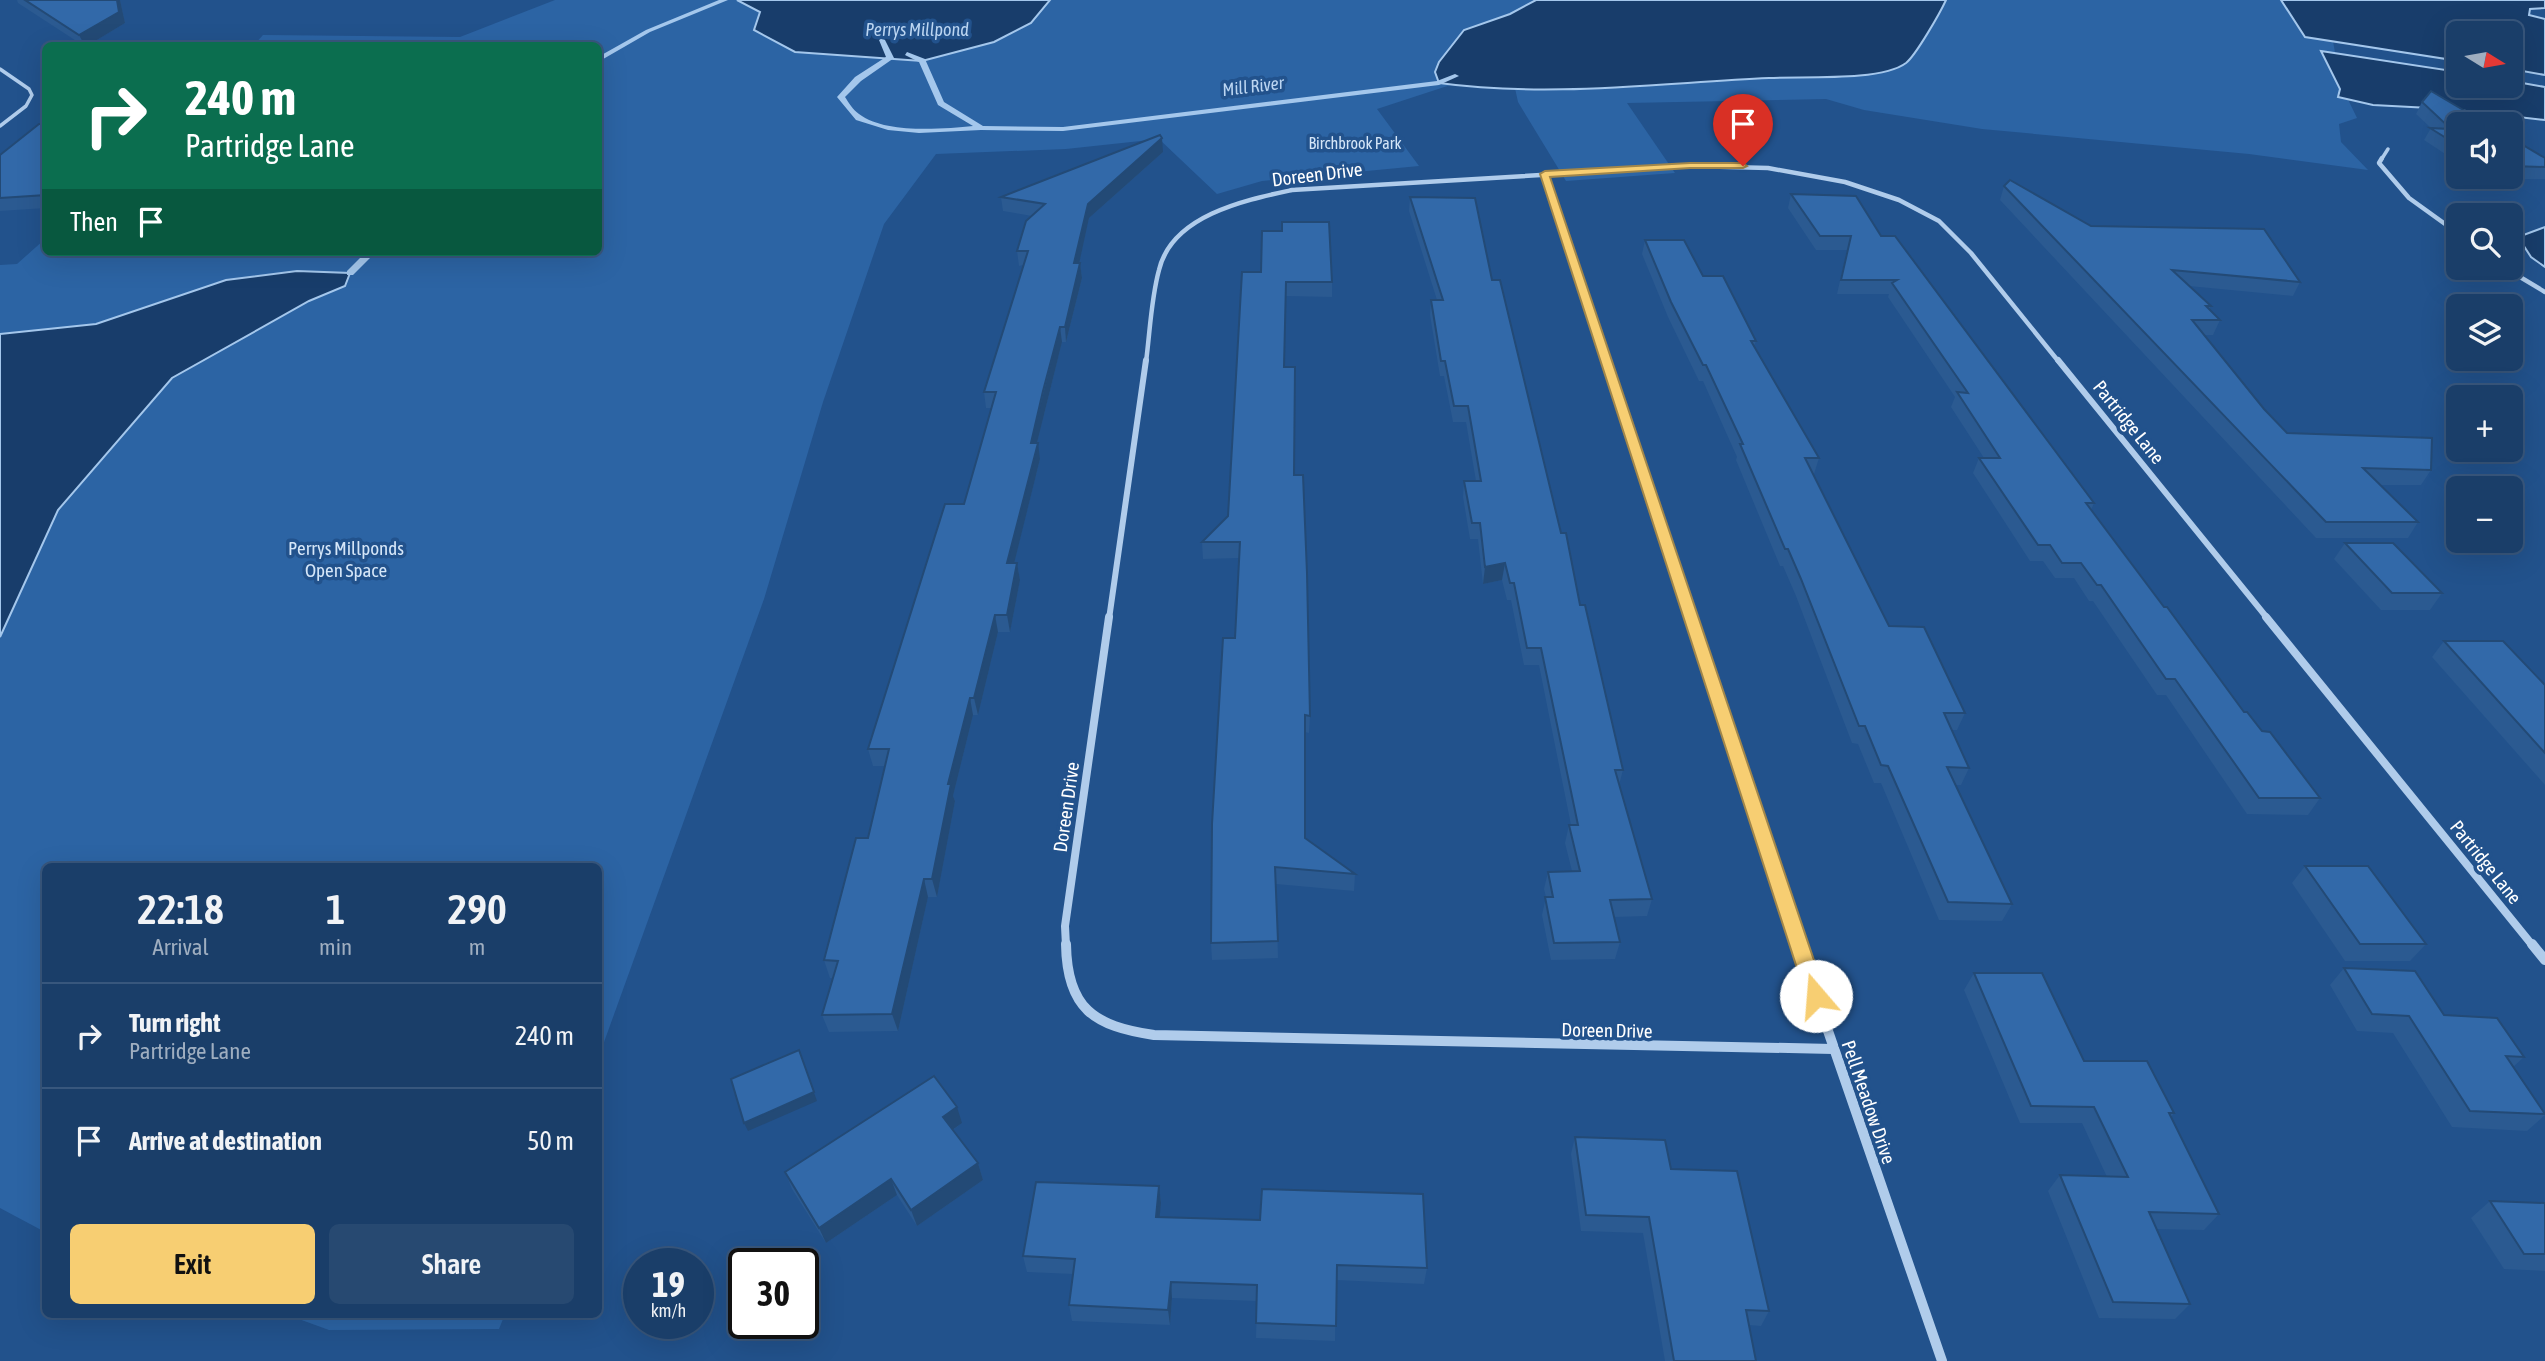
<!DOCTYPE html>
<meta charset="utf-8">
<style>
body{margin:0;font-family:"Asap Condensed",sans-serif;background:#274971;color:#f1f3f6;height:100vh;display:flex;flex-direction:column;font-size:26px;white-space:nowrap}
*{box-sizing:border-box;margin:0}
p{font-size:23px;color:#9faec0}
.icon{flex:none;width:38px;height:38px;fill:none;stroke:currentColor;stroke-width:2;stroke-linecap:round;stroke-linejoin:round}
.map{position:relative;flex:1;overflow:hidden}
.side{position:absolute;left:42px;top:863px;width:560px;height:455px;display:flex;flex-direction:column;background:#1a3e69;border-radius:10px;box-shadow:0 7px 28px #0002,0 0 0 2px #38577d}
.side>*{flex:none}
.guide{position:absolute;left:42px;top:42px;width:560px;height:214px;border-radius:10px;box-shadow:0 7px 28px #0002,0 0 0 2px #38577d;background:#0b6e4f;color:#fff;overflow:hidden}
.needle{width:46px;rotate:101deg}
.tools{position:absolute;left:2446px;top:21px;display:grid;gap:14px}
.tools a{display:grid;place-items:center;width:77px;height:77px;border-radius:10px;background:#1a3e69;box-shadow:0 7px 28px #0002,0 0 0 2px #38577d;font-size:35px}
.speed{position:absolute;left:623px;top:1248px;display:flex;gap:14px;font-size:35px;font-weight:700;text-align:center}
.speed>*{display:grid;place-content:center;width:91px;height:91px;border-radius:50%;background:#1a3e69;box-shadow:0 7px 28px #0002,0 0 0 2px #38577d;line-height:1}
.speed small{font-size:18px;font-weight:400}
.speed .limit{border:4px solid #111;border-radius:10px;background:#fff;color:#111}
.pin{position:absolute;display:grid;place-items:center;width:60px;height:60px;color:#fff;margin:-72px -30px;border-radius:50% 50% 50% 0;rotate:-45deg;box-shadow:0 0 7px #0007}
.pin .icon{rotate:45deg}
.me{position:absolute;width:77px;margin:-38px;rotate:342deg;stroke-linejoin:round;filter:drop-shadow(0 0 5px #0008)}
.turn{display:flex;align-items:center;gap:24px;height:147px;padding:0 28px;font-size:32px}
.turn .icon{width:91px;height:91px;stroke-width:2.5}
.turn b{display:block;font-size:49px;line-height:60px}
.then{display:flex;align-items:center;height:66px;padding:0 28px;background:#0003;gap:14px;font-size:26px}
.eta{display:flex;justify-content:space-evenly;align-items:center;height:119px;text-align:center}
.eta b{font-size:42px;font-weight:600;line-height:49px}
.primary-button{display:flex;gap:14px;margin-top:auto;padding:14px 28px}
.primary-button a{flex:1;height:80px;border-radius:10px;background:#f7ce72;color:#111;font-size:28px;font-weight:600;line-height:80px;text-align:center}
.primary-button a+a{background:#274971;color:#f1f3f6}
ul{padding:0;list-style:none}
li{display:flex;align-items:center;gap:21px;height:105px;padding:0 28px;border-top:2px solid #38577d}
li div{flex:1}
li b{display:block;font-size:26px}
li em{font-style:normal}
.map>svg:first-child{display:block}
.green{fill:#2c64a4}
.water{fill:#183d6b;stroke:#a4c7ec;stroke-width:2}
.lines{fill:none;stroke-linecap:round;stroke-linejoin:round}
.stream{fill:#a4c7ec;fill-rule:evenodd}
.street-far4{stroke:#b0cceb;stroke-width:3.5}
.street-far3{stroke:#b0cceb;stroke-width:4.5}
.street-far2{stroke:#b0cceb;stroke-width:6}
.street-far1{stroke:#b0cceb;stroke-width:8}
.street{stroke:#b0cceb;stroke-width:10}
.wall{fill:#2b5a91}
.shaded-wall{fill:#234a76}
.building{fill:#3269a9;stroke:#234a76;stroke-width:2}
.route{fill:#f7ce72;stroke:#a1864a;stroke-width:2}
.labels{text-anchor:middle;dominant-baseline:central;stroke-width:7;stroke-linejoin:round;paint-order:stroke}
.far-park-label{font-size:16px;fill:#d5e6f8;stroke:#22528c}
.far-water-label{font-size:18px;font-style:italic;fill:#bcd6f2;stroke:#22528c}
.street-label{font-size:19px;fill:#fff;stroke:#22528c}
.park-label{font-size:19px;fill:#d5e6f8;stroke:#22528c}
</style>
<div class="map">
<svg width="2545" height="1361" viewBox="0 0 2545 1361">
<rect width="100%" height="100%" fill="#22528c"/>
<g class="green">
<path d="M 555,0 L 2283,0 L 2332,36 L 2341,85 L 2357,118 L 2339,124 L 2341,142 L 2368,170 L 2249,154 L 1982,129 L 1864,110 L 1826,99 L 1627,103 L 1675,173 L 1566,181 L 1518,102 L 1513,79 L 1481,75 L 1377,109 L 1419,166 L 1262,181 L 1217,194 L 1159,139 L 1066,149 L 936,154 L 884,224 L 823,402 L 764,599 L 599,1056 L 598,866 L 46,866 L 45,1232 L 0,1208 L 0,265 L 17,264 L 45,239 L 46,252 L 598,252 L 598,46 L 254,45 L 263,35 L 460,37 Z"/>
<path d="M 285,1314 L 505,1314 L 499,1329 L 329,1330 Z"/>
</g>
<g class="water">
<path d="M 737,0 L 1050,0 L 1031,23 L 994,42 L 922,61 L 795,52 L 754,30 L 760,12 Z"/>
<path d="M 1536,0 L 1946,0 C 1940,13 1916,55 1906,63 C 1881,82 1801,76 1769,78 C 1660,83 1548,98 1439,83 L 1435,72 L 1439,62 L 1464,30 L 1510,14 Z"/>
<path d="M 2281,0 L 2545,0 L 2545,8 L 2530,9 L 2529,15 L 2545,19 L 2545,75 L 2511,69 L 2511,33 L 2459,33 L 2459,61 L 2305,37 Z"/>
<path d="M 2321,51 L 2459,72 L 2459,86 L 2511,86 L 2511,81 L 2545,87 L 2545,120 L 2449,109 L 2373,105 L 2338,97 L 2340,89 Z"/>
<path d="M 2545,227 L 2545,267 L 2531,257 L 2518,237 Z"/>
<path d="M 297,271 L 350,273 L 345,286 L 309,301 L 172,378 L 58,510 L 0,637 L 0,334 L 96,324 L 226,280 Z"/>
</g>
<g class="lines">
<g class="stream">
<path d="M 719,0 L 728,0 L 650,32 L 598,62 L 598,57 L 646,30 Z"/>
<path d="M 882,38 L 885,40 L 894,58 L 861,81 L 845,97 C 849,103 853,110 859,114 C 885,134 942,129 973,126 L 938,105 L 919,62 L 905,55 L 907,52 L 925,59 L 944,102 L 983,126 L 1063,127 L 1437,81 L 1455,74 L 1459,76 L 1439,85 L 1063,131 L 981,130 L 919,133 L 888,130 L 856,120 L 837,97 L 855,77 L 886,57 L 879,40 Z"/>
<path d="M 366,252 L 376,252 L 353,275 L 347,275 L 347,271 Z"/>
</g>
<g class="street-far4">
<path d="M 0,69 L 29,89 L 32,95 L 26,106 L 0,126"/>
<path d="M 2381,160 L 2388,149"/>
</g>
<g class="street-far3">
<path d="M 2382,158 L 2379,163 L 2409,198 L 2459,234"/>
<path d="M 1545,174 L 1607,362"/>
<path d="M 2505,268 L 2545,292"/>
<path d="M 1146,362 C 1150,332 1151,299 1159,270 C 1172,215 1246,200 1292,190 L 1690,166 L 1768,168 L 1845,182 L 1899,200 L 1939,221 L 1971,253 L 2059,362"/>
</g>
<g class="street-far2">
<path d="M 1606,360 L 1691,619"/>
<path d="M 2058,360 L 2268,619"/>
<path d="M 1109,619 L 1146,360"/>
</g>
<g class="street-far1">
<path d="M 1691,617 L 1799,946"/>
<path d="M 2266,617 L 2533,946"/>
<path d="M 1066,946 L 1065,926 L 1109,617"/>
</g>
<g class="street">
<path d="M 1066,944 C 1067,1009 1094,1026 1154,1035 L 1833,1049"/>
<path d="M 1798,944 L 1942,1361"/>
<path d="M 2532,944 L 2545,960"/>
</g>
</g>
<g class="wall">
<path d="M 17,0 L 120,0 L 125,23 L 87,46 L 84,46 L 18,3 Z"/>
<path d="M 2422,102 L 2459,124 L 2459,163 L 2424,140 L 2431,128 L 2416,114 Z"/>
<path d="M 46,124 L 46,208 L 0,211 L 0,155 Z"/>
<path d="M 2511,138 L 2545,158 L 2545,179 L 2484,179 L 2481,177 L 2511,177 Z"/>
<path d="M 1163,152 L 1089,218 L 1079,263 L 1080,263 L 1082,278 L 1066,342 L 1062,342 L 1037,443 L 1040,459 L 1014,563 L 1017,563 L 1020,580 L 1010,632 L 998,632 L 978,715 L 973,715 L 953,796 L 955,801 L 937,897 L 928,897 L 898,1031 L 829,1032 L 822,1015 L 833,978 L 830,978 L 824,960 L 868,838 L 885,766 L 873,766 L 868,749 L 964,504 L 992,408 L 986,408 L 984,392 L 1023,265 L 1019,266 L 1017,251 L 1032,216 L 1003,211 L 1001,197 Z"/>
<path d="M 2004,186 L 2091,226 L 2300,282 L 2293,296 L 2189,286 L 2211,306 L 2209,309 L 2220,320 L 2213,335 L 2203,335 L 2264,409 L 2287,433 L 2431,470 L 2421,485 L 2380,485 L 2418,522 L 2408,538 L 2316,538 L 2000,200 Z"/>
<path d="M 1791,194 L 1881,236 L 2094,503 L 2091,510 L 2164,607 L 2244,712 L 2320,798 L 2308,815 L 2247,814 L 2166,695 L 2157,695 L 2093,601 L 2089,601 L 2074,578 L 2055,578 L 2043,561 L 2030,561 L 1973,473 L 1979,458 L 1984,458 L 1951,407 L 1955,397 L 1888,297 L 1889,294 L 1837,294 L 1847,250 L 1816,250 L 1788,208 Z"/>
<path d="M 1410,197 L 1492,280 L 1561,533 L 1623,770 L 1619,785 L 1652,899 L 1647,916 L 1614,917 L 1620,942 L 1615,959 L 1551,960 L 1542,915 L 1546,897 L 1544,889 L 1548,872 L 1572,871 L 1565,843 L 1569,825 L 1571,825 L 1539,665 L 1524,665 L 1511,600 L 1507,600 L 1502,580 L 1483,584 L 1478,539 L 1470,539 L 1463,497 L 1464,481 L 1476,481 L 1466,422 L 1453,422 L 1444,376 L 1440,376 L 1430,315 L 1431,300 L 1437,300 L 1409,211 Z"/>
<path d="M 1645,240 L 1703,276 L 1756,341 L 1754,346 L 1819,458 L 1814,474 L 1813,474 L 1889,626 L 1965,713 L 1957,730 L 1952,730 L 1969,768 L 1961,785 L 1956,785 L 2012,904 L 2002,921 L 1939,920 L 1881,783 L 1874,783 L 1858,744 L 1852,743 L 1796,596 L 1783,566 L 1780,566 L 1736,460 L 1737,457 L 1703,381 L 1699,381 L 1668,317 L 1642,254 Z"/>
<path d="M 1242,272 L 1332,282 L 1332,297 L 1286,296 L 1284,367 L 1294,475 L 1310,716 L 1309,733 L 1305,732 L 1305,838 L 1355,874 L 1354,891 L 1276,884 L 1278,958 L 1212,960 L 1211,943 L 1235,638 L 1239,558 L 1203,559 L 1202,542 L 1228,516 Z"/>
<path d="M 2345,543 L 2442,593 L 2430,610 L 2381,610 L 2334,559 Z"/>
<path d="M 2444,641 L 2545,685 L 2545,785 L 2432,657 Z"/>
<path d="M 2305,866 L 2426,944 L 2410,961 L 2345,961 L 2292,883 Z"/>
<path d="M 2344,968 L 2444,1015 L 2524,1057 L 2513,1067 L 2545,1113 L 2545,1115 L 2527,1131 L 2452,1127 L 2393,1033 L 2357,1031 L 2330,985 Z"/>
<path d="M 1974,973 L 2084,1061 L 2174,1113 L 2171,1117 L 2219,1214 L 2204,1230 L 2156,1229 L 2190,1304 L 2175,1319 L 2099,1318 L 2048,1191 L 2060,1175 L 2107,1177 L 2082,1123 L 2020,1123 L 1964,990 Z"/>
<path d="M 962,1123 L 953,1130 L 978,1163 L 983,1180 L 917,1226 L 897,1195 L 826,1243 L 792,1189 L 785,1172 Z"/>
<path d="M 1575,1137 L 1671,1169 L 1769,1311 L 1761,1326 L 1749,1325 L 1756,1361 L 1665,1361 L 1643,1233 L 1581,1231 L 1571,1154 Z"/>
<path d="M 1159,1186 L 1161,1203 L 1159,1217 L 1427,1268 L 1424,1284 L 1336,1280 L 1335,1341 L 1256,1338 L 1257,1301 L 1172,1298 L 1170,1325 L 1072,1321 L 1069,1305 L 1073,1274 L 1027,1272 L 1023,1256 Z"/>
<path d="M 2490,1201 L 2545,1203 L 2545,1271 L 2504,1269 L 2471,1218 Z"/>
</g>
<g class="shaded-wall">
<path d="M 117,0 L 120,0 L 125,23 L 87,46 L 85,46 L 79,35 Z"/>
<path d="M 1162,138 L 1163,152 L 1089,218 L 1076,278 L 1074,263 L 1088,204 Z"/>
<path d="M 1080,263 L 1082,278 L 1066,342 L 1065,327 Z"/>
<path d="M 1060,327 L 1062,342 L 1033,459 L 1031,443 Z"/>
<path d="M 1038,443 L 1040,459 L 1010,580 L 1007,563 Z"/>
<path d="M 1017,563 L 1020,580 L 1010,632 L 1007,615 Z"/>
<path d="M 1505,563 L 1502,580 L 1483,584 L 1485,567 Z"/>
<path d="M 995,615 L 998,632 L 978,715 L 974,698 Z"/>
<path d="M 970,698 L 973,715 L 953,796 L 955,801 L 937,897 L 932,879 L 948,784 Z"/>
<path d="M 924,879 L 928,897 L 898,1031 L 892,1014 Z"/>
<path d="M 799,1050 L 817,1101 L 748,1131 L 744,1123 Z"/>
<path d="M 957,1107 L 962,1123 L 948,1133 L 943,1117 Z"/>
<path d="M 978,1163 L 983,1180 L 917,1226 L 911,1210 Z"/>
<path d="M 891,1179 L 897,1195 L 826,1243 L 819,1228 Z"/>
<path d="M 1159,1186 L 1161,1203 L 1158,1233 L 1156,1217 Z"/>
<path d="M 1171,1282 L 1172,1298 L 1170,1325 L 1168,1310 Z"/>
</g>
<g class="building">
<path d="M 25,0 L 117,0 L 119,12 L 79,35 Z"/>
<path d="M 2431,91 L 2487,124 L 2459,124 L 2459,146 L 2430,128 L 2451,129 L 2422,102 Z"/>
<path d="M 39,124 L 46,124 L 46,195 L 0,198 L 0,155 Z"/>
<path d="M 1160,135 L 1162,138 L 1088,204 L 1074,263 L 1080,263 L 1065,327 L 1060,327 L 1043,391 L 1031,443 L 1038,443 L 1007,563 L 1017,563 L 1007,615 L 995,615 L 974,698 L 970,698 L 948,784 L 951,784 L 932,879 L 924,879 L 892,1014 L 822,1015 L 838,961 L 824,960 L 856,838 L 868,838 L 889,749 L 868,749 L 945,504 L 964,504 L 996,392 L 984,392 L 1028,251 L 1017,251 L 1026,221 L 1045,204 L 1001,197 Z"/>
<path d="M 2511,138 L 2545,158 L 2545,167 L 2511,166 Z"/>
<path d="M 2010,180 L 2091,226 L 2264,229 L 2300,282 L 2172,270 L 2211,306 L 2206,306 L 2220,320 L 2192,320 L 2264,409 L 2287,433 L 2432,438 L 2431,470 L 2363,468 L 2418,522 L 2326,522 L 2004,186 Z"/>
<path d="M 1791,194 L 1856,196 L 1881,236 L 1895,236 L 2094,503 L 2086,503 L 2164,607 L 2167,607 L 2244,712 L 2247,712 L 2262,731 L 2270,732 L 2320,798 L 2259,798 L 2175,679 L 2166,679 L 2101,585 L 2097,585 L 2081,563 L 2062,563 L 2050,545 L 2038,545 L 1979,458 L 2000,458 L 1957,392 L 1968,393 L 1892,283 L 1897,280 L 1841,280 L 1851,236 L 1820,236 Z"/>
<path d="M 1410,197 L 1475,198 L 1492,280 L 1500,280 L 1561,533 L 1566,533 L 1580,605 L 1585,605 L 1623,770 L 1615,770 L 1652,899 L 1610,900 L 1620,942 L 1554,943 L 1545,897 L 1553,897 L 1548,872 L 1580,871 L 1569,825 L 1578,825 L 1541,648 L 1527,648 L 1514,583 L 1510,583 L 1505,563 L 1485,567 L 1480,523 L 1472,523 L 1464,481 L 1481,481 L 1468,406 L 1454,406 L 1445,361 L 1441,361 L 1431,300 L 1443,300 Z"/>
<path d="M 1282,222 L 1329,222 L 1332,282 L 1286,282 L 1284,367 L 1295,367 L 1294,475 L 1303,475 L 1307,573 L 1310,716 L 1305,715 L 1305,838 L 1355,874 L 1275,867 L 1278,941 L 1211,943 L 1212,824 L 1223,638 L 1235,638 L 1240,542 L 1202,542 L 1228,516 L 1242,272 L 1261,272 L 1262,231 L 1282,231 Z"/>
<path d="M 1645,240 L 1684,240 L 1703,276 L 1723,276 L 1756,341 L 1751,341 L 1819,458 L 1805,458 L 1889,626 L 1924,627 L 1965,713 L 1944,713 L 1969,768 L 1947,767 L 2012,904 L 1948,902 L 1888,766 L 1881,765 L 1865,726 L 1859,726 L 1801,579 L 1788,549 L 1785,549 L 1740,444 L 1743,444 L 1706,365 L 1703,365 L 1671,302 Z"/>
<path d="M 2345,543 L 2393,543 L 2442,593 L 2392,593 Z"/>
<path d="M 2444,641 L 2503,641 L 2545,685 L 2545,753 Z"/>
<path d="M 2305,866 L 2368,866 L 2426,944 L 2360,944 Z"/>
<path d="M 2344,968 L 2415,971 L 2444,1015 L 2497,1018 L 2524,1057 L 2506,1056 L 2545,1114 L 2470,1111 L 2409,1016 L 2372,1014 Z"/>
<path d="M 1974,973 L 2042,973 L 2084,1061 L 2147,1061 L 2174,1113 L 2169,1113 L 2219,1214 L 2149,1212 L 2190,1304 L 2113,1302 L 2060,1175 L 2128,1177 L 2094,1107 L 2031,1106 Z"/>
<path d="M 799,1050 L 814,1092 L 744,1123 L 731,1079 Z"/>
<path d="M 934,1076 L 957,1107 L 943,1117 L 978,1163 L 911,1210 L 891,1179 L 819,1228 L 785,1172 Z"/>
<path d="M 1575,1137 L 1665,1140 L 1671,1169 L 1737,1171 L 1769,1311 L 1746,1310 L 1756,1361 L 1674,1361 L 1649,1217 L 1586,1215 Z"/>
<path d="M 1036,1182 L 1159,1186 L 1156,1217 L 1260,1220 L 1262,1189 L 1423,1194 L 1427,1268 L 1337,1265 L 1336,1326 L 1256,1323 L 1257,1285 L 1171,1282 L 1168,1310 L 1069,1305 L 1075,1259 L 1023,1256 Z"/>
<path d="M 2490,1201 L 2545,1203 L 2545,1254 L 2524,1254 Z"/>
</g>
<path class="route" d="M 1690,163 L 1743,163 L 1747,166 L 1743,168 L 1690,168 L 1550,177 L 1826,996 L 1823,1002 L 1816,1005 L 1809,1002 L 1806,996 L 1540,174 L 1545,171 Z"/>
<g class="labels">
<g class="far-park-label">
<text x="1355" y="143">Birchbrook Park</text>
</g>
<g class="far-water-label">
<text x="917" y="29">Perrys Millpond</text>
<text transform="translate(1253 86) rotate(-7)">Mill River</text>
</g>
<g class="street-label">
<text transform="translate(1317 174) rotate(-7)">Doreen Drive</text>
<text transform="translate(2129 422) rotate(51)">Partridge Lane</text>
<text transform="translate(1066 807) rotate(-82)">Doreen Drive</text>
<text transform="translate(2486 862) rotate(51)">Partridge Lane</text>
<text transform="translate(1607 1030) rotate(1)">Doreen Drive</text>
<text transform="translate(1869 1102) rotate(71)">Pell Meadow Drive</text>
</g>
<g class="park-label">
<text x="346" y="548">Perrys Millponds<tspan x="346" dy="22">Open Space</tspan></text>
</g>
</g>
</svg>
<div class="tools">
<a><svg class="needle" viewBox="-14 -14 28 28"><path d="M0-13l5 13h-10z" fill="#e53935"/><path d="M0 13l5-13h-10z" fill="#9faec0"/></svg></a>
<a><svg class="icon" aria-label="sound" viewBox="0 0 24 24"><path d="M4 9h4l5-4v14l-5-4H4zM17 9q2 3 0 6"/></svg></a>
<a><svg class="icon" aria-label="search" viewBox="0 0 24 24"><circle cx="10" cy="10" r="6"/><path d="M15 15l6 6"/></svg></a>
<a><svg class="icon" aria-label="layers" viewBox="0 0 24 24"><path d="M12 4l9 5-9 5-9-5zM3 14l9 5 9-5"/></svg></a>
<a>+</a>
<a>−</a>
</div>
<div class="speed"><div>19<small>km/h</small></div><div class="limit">30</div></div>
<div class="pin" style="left:1743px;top:166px;background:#d93025"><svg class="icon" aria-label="arrive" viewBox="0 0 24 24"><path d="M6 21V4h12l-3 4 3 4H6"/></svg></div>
<svg class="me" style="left:1816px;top:996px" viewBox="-20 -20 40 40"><circle r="19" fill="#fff"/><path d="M0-13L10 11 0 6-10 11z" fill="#f7ce72"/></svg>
<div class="guide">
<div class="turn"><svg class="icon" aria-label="right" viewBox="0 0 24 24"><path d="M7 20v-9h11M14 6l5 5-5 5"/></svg><div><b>240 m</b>Partridge Lane</div></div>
<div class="then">Then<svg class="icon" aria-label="arrive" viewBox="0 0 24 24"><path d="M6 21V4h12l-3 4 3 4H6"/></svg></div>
</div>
<section class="side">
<div class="eta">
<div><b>22:18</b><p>Arrival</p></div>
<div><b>1</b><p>min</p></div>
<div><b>290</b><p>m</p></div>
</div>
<ul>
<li><svg class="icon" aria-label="right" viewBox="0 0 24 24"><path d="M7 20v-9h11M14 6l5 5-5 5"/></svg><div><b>Turn right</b><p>Partridge Lane</p></div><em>240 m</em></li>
<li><svg class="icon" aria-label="arrive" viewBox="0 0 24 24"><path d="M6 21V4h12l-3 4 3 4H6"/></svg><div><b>Arrive at destination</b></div><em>50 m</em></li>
</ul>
<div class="primary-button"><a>Exit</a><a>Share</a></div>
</section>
</div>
